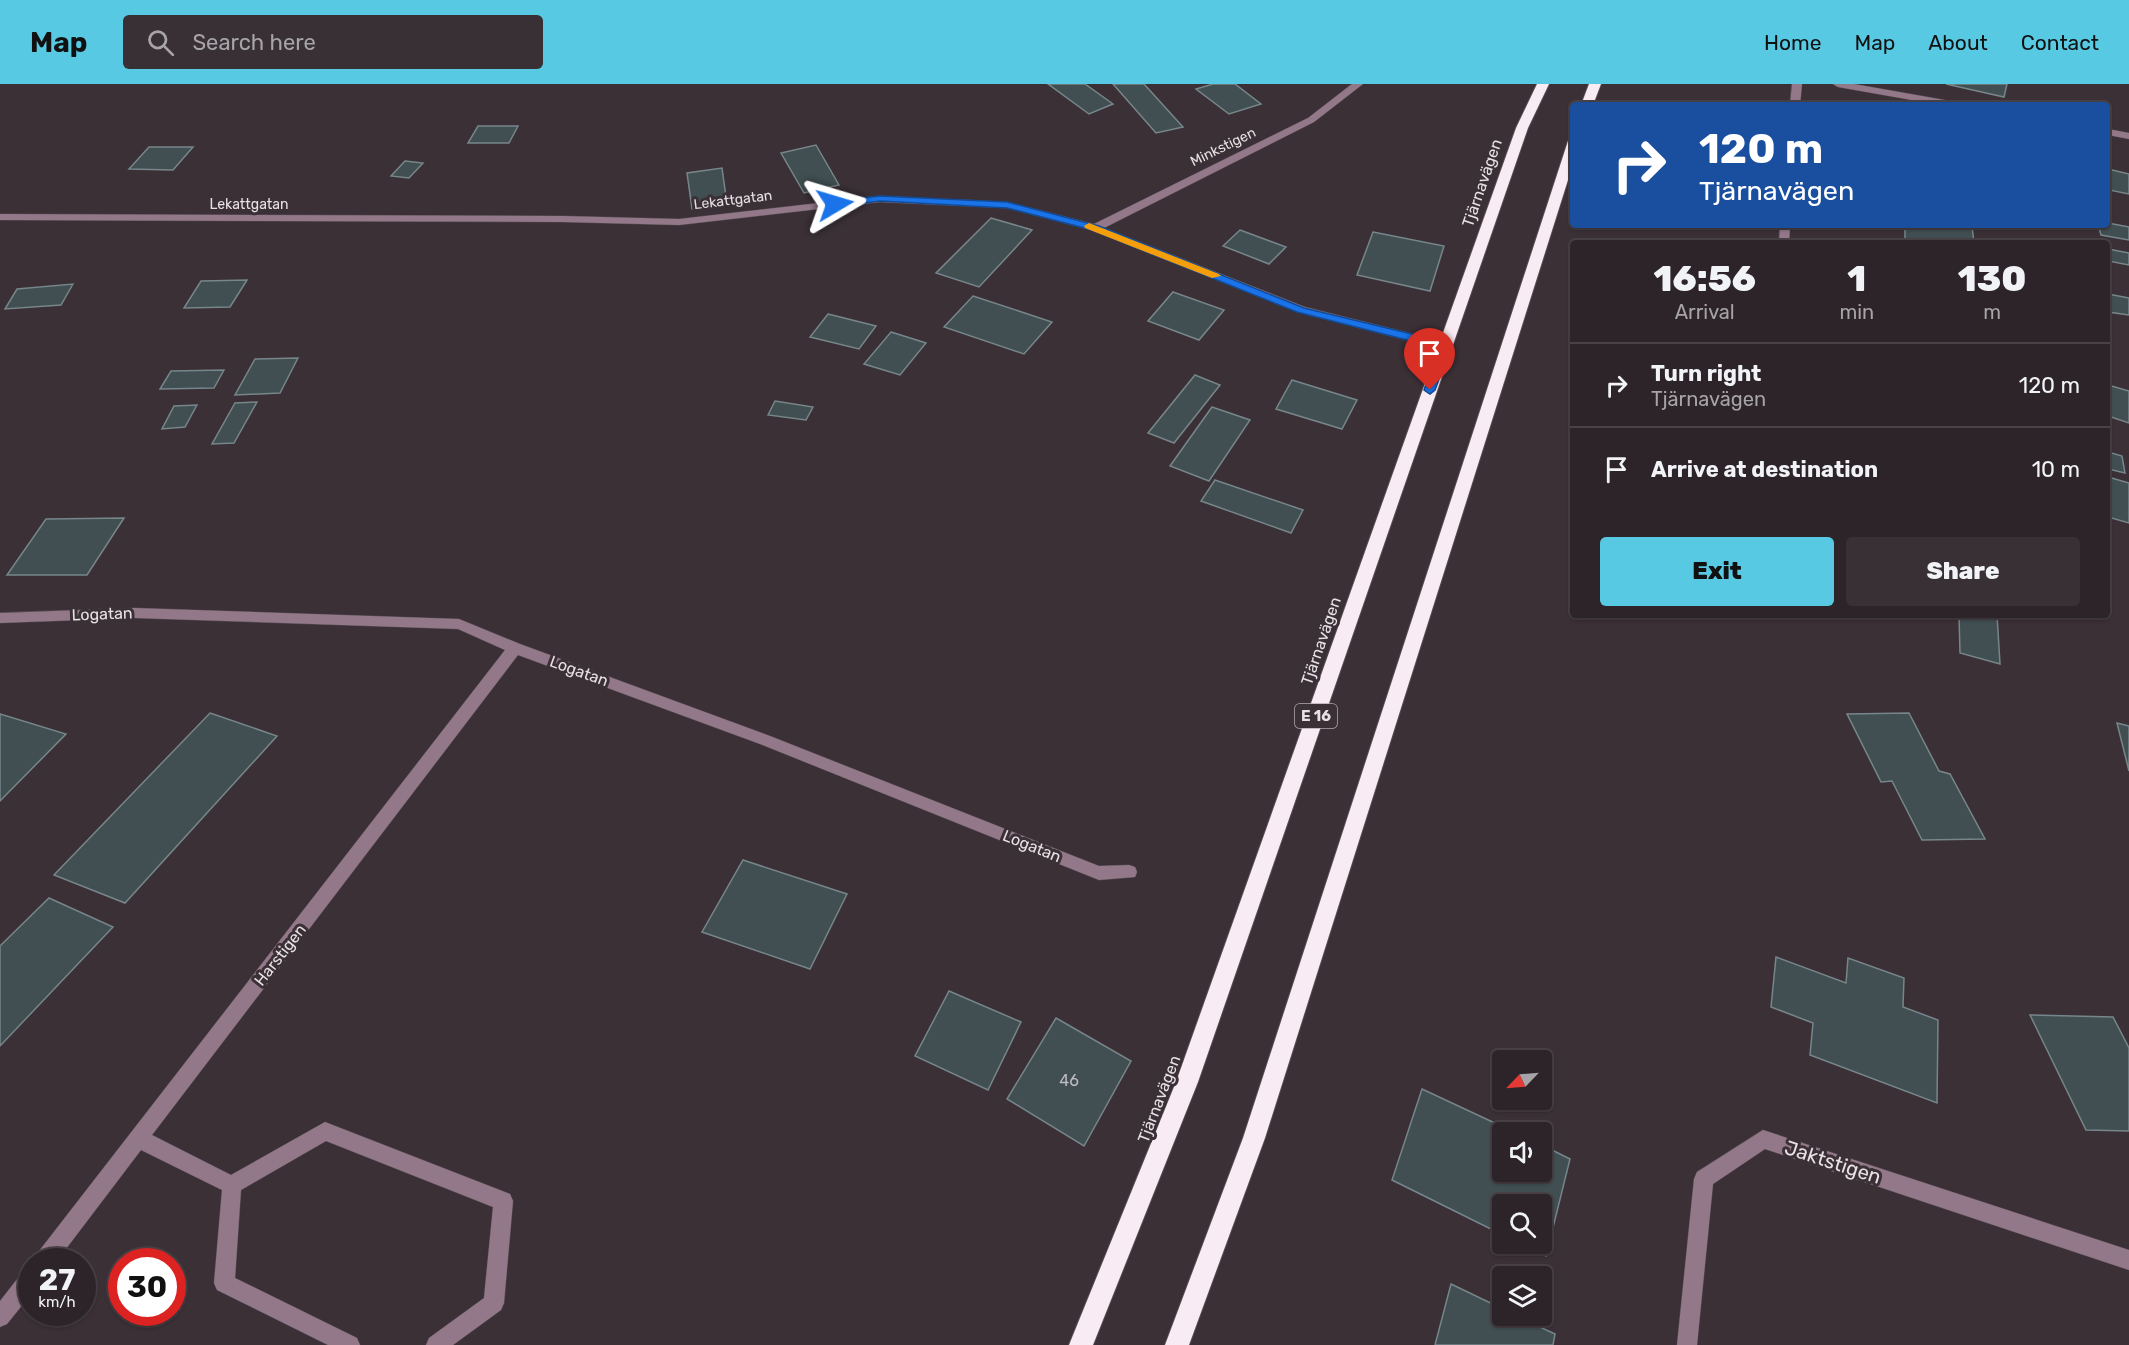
<!DOCTYPE html>
<meta charset="utf-8">
<style>
body{margin:0;font-family:Rubik,sans-serif;background:#383034;color:#f1f3f6;height:100vh;display:flex;flex-direction:column;font-size:22px;white-space:nowrap}
*{box-sizing:border-box;margin:0}
p{font-size:20px;color:#a6a4a8}
.icon{flex:none;width:33px;height:33px;fill:none;stroke:currentColor;stroke-width:2;stroke-linecap:round;stroke-linejoin:round}
.map{position:relative;flex:1;overflow:hidden}
.details{position:absolute;left:1570px;top:156px;width:540px;height:378px;display:flex;flex-direction:column;background:#2c2428;border-radius:6px;box-shadow:0 2px 4px #0004,0 0 0 2px #484145}
.details>*{flex:none}
.hud{position:absolute;left:1570px;top:18px;width:540px;height:126px;border-radius:6px;box-shadow:0 2px 4px #0004,0 0 0 2px #484145;background:#1a4fa0;color:#fff;overflow:hidden}
.needle{width:39px;rotate:245deg}
.controls{position:absolute;left:1492px;top:966px;display:grid;gap:12px}
.controls a{display:grid;place-items:center;width:60px;height:60px;border-radius:6px;background:#2c2428;box-shadow:0 2px 4px #0004,0 0 0 2px #484145;font-size:30px}
.speed{position:absolute;left:18px;top:1164px;display:flex;gap:12px;font-size:30px;font-weight:700;text-align:center}
.speed>*{display:grid;place-content:center;width:78px;height:78px;border-radius:50%;background:#2c2428;box-shadow:0 2px 4px #0004,0 0 0 2px #484145;line-height:1}
.speed small{font-size:15px;font-weight:400}
.speed .limit{border:9px solid #d22;background:#fff;color:#111}
.pin{position:absolute;display:grid;place-items:center;width:51px;height:51px;color:#fff;margin:-62px -26px;border-radius:50% 50% 50% 0;rotate:-45deg;box-shadow:0 0 6px #0007}
.pin .icon{rotate:45deg}
.me{position:absolute;width:66px;margin:-33px;rotate:83deg;stroke-linejoin:round;filter:drop-shadow(0 0 4px #0008)}
.turn{display:flex;align-items:center;gap:21px;height:126px;padding:0 30px;font-size:27px}
.turn .icon{width:78px;height:78px;stroke-width:2.5}
.turn b{display:block;font-size:42px;line-height:51px}
.eta{display:flex;justify-content:space-evenly;align-items:center;height:102px;text-align:center}
.eta b{font-size:36px;font-weight:800;line-height:42px}
.primary-button{display:flex;gap:12px;margin-top:auto;padding:12px 30px}
.primary-button a{flex:1;height:69px;border-radius:6px;background:#58c9e3;color:#111;font-size:24px;font-weight:800;line-height:69px;text-align:center}
.primary-button a+a{background:#383034;color:#f1f3f6}
ul{padding:0;list-style:none}
li{display:flex;align-items:center;gap:18px;height:84px;padding:0 30px;border-top:2px solid #484145}
li div{flex:1}
li b{display:block;font-size:22px}
li em{font-style:normal}
header{display:flex;align-items:center;gap:36px;box-sizing:border-box;height:84px;padding:0 30px;background:#58c9e3;color:#111}
header strong{font-size:28px}
nav{display:flex;gap:33px;margin-inline-start:auto;font-size:21px}
.search{width:420px;height:54px;background:#383034;display:flex;align-items:center;gap:15px;box-sizing:border-box;padding:0 21px;border-radius:6px;color:#a6a4a8;font-size:22px}
.map>svg:first-child{display:block}
.building{fill:#414f52;stroke:#77868a;stroke-width:1.5}
.lines{fill:none;stroke-linecap:round;stroke-linejoin:round}
.minor-casing{stroke:#564c52;stroke-width:1}
.highway-casing{stroke:#564c52;stroke-width:2}
.minor{fill:#93788a;fill-rule:evenodd}
.highway{fill:#f8ebf3;fill-rule:evenodd}
.route{fill:#1a73e8;stroke:#114b97;stroke-width:1.5}
.slow{fill:#f59e0b}
.labels{text-anchor:middle;dominant-baseline:central;stroke-width:6;stroke-linejoin:round;paint-order:stroke}
.far-street-label{font-size:14px;fill:#e7e0e4;stroke:#3a3036}
.shield{fill:#3a3036;stroke:#b3abb0;stroke-width:1.5}
.shield-label{font-size:15px;font-weight:bold;fill:#e7e0e4}
.street-label{font-size:16px;fill:#e7e0e4;stroke:#3a3036}
.near-number-label{font-size:16px;fill:#bebcc0}
.near-street-label{font-size:20px;fill:#e7e0e4;stroke:#3a3036}
</style>
<header>
<strong>Map</strong>
<div class="search"><svg class="icon" aria-label="search" viewBox="0 0 24 24"><circle cx="10" cy="10" r="6"/><path d="M15 15l6 6"/></svg>Search here</div>
<nav><a>Home</a><a>Map</a><a>About</a><a>Contact</a></nav>
</header>
<div class="map">
<svg width="2129" height="1261" viewBox="0 0 2129 1261">
<rect width="100%" height="100%" fill="#3a3036"/>
<g class="building">
<path d="M 1048,0 L 1085,0 L 1113,20 L 1089,30 Z"/>
<path d="M 1113,0 L 1144,0 L 1183,43 L 1156,49 Z"/>
<path d="M 1213,0 L 1235,0 L 1261,20 L 1229,30 L 1196,5 Z"/>
<path d="M 1946,0 L 2007,0 L 2004,13 Z"/>
<path d="M 478,42 L 518,42 L 509,59 L 468,59 Z"/>
<path d="M 816,61 L 839,101 L 804,109 L 781,69 Z"/>
<path d="M 149,63 L 193,63 L 173,86 L 129,85 Z"/>
<path d="M 405,77 L 423,79 L 409,94 L 391,92 Z"/>
<path d="M 722,84 L 727,120 L 692,125 L 687,89 Z"/>
<path d="M 2108,85 L 2129,90 L 2129,110 L 2109,106 Z"/>
<path d="M 991,134 L 1032,146 L 979,203 L 936,189 Z"/>
<path d="M 2108,139 L 2129,143 L 2129,156 L 2101,151 L 2098,141 L 2108,141 Z"/>
<path d="M 1905,141 L 1972,142 L 1974,159 L 1905,159 Z"/>
<path d="M 1240,146 L 1286,163 L 1269,180 L 1223,162 Z"/>
<path d="M 1373,148 L 1444,162 L 1430,207 L 1357,191 Z"/>
<path d="M 2108,165 L 2129,169 L 2129,181 L 2108,177 Z"/>
<path d="M 247,196 L 230,223 L 184,224 L 201,197 Z"/>
<path d="M 73,200 L 61,221 L 5,225 L 17,205 Z"/>
<path d="M 1173,208 L 1224,226 L 1199,256 L 1148,237 Z"/>
<path d="M 2108,210 L 2129,214 L 2129,231 L 2108,228 Z"/>
<path d="M 973,212 L 1052,238 L 1024,270 L 944,243 Z"/>
<path d="M 828,230 L 876,242 L 859,265 L 810,253 Z"/>
<path d="M 891,248 L 926,259 L 900,291 L 864,280 Z"/>
<path d="M 298,274 L 280,309 L 235,311 L 255,275 Z"/>
<path d="M 224,286 L 214,304 L 160,305 L 171,287 Z"/>
<path d="M 1195,291 L 1220,301 L 1174,359 L 1148,349 Z"/>
<path d="M 1292,296 L 1357,316 L 1342,345 L 1276,325 Z"/>
<path d="M 2108,301 L 2129,307 L 2129,339 L 2108,332 Z"/>
<path d="M 775,317 L 813,323 L 806,336 L 768,331 Z"/>
<path d="M 257,318 L 234,359 L 212,360 L 235,319 Z"/>
<path d="M 197,321 L 185,343 L 162,345 L 174,322 Z"/>
<path d="M 1212,323 L 1250,336 L 1209,397 L 1170,382 Z"/>
<path d="M 2108,368 L 2122,372 L 2125,389 L 2108,385 Z"/>
<path d="M 2108,393 L 2129,399 L 2129,439 L 2108,433 Z"/>
<path d="M 1215,396 L 1303,426 L 1291,449 L 1201,417 Z"/>
<path d="M 124,434 L 87,491 L 7,491 L 46,435 Z"/>
<path d="M 1959,531 L 1997,531 L 2000,580 L 1960,569 Z"/>
<path d="M 210,629 L 277,652 L 125,819 L 54,791 Z"/>
<path d="M 1909,629 L 1939,687 L 1950,690 L 1985,755 L 1922,756 L 1892,697 L 1881,698 L 1847,630 Z"/>
<path d="M 0,630 L 66,650 L 0,717 Z"/>
<path d="M 2117,639 L 2129,642 L 2129,687 Z"/>
<path d="M 743,776 L 847,810 L 810,885 L 702,848 Z"/>
<path d="M 49,814 L 113,843 L 0,962 L 0,862 Z"/>
<path d="M 1776,873 L 1846,899 L 1848,874 L 1904,894 L 1903,923 L 1938,936 L 1937,1019 L 1810,971 L 1813,939 L 1771,923 Z"/>
<path d="M 949,907 L 1021,938 L 988,1006 L 915,972 Z"/>
<path d="M 2030,931 L 2113,933 L 2129,964 L 2129,1047 L 2086,1046 Z"/>
<path d="M 1056,934 L 1131,977 L 1084,1062 L 1007,1015 Z"/>
<path d="M 1422,1005 L 1514,1048 L 1503,1048 L 1503,1088 L 1542,1088 L 1542,1061 L 1570,1075 L 1546,1172 L 1521,1160 L 1542,1160 L 1542,1120 L 1503,1120 L 1503,1151 L 1392,1096 Z"/>
<path d="M 1451,1200 L 1503,1225 L 1503,1232 L 1516,1232 L 1555,1250 L 1553,1261 L 1435,1261 Z"/>
</g>
<g class="lines">
<defs>
<g id="minor">
<path d="M 1352,0 L 1363,0 L 1314,38 L 1104,144 L 1305,223 L 1449,259 L 1449,265 L 1445,266 L 1297,228 L 1091,146 L 1007,124 L 880,118 L 679,141 L 563,138 L 0,136 L 0,130 L 563,132 L 679,135 L 880,112 L 1007,118 L 1094,140 L 1308,34 Z"/>
<path d="M 1792,0 L 1802,0 L 1800,21 L 1790,21 Z"/>
<path d="M 1833,0 L 1854,0 L 1956,18 L 1961,21 L 1940,21 L 1838,3 Z"/>
<path d="M 2108,45 L 2129,49 L 2129,55 L 2108,51 Z"/>
<path d="M 1780,141 L 1790,141 L 1789,159 L 1779,159 Z"/>
<path d="M 135,524 L 459,535 L 520,560 L 770,652 L 1099,782 L 1129,781 L 1135,783 L 1137,788 L 1135,793 L 1099,796 L 760,660 L 518,571 L 152,1051 L 231,1091 L 325,1038 L 510,1110 L 513,1117 L 504,1219 L 501,1226 L 453,1261 L 426,1261 L 429,1254 L 484,1214 L 493,1123 L 326,1057 L 241,1106 L 235,1194 L 357,1254 L 360,1261 L 328,1261 L 217,1206 L 214,1199 L 222,1106 L 141,1066 L 56,1178 L 33,1178 L 36,1171 L 505,566 L 458,545 L 135,534 L 0,539 L 0,529 Z"/>
<path d="M 1763,1046 L 2129,1166 L 2129,1186 L 1765,1065 L 1713,1100 L 1697,1261 L 1677,1261 L 1694,1095 L 1697,1088 Z"/>
<path d="M 32,1182 L 32,1209 L 7,1240 L 0,1243 L 0,1217 L 25,1185 Z"/>
</g>
<g id="highway">
<path d="M 1537,0 L 1549,0 L 1528,44 L 1198,998 L 1093,1261 L 1069,1261 L 1176,998 L 1516,44 Z"/>
<path d="M 1589,0 L 1601,0 L 1593,21 L 1581,21 Z"/>
<path d="M 1574,54 L 1574,77 L 1265,1054 L 1189,1261 L 1165,1261 L 1243,1054 L 1568,57 Z"/>
</g>
</defs>
<use href="#minor" class="minor-casing"/>
<use href="#highway" class="highway-casing"/>
<use href="#minor" class="minor"/>
<use href="#highway" class="highway"/>
</g>
<path class="route" d="M 880,112 L 1007,118 L 1099,142 L 1304,224 L 1445,258 L 1451,262 L 1435,306 L 1430,310 L 1424,306 L 1439,264 L 1297,228 L 1092,146 L 1007,124 L 880,117 L 835,123 L 830,120 L 835,117 Z"/>
<path class="slow" d="M 1089,139 L 1219,190 L 1221,192 L 1212,194 L 1085,144 L 1084,142 Z"/>
<g class="labels">
<g class="far-street-label">
<text transform="translate(1223 63) rotate(-26)">Minkstigen</text>
<text transform="translate(733 116) rotate(-7)">Lekattgatan</text>
<text x="249" y="120">Lekattgatan</text>
</g>
<rect class="shield" x="1295" y="620" width="42" height="24" rx="4.5"/>
<g class="shield-label">
<text x="1316" y="632">E 16</text>
</g>
<g class="street-label">
<text transform="translate(1482 99) rotate(-71)">Tjärnavägen</text>
<text transform="translate(102 530) rotate(-2)">Logatan</text>
<text transform="translate(1321 557) rotate(-71)">Tjärnavägen</text>
<text transform="translate(579 587) rotate(20)">Logatan</text>
<text transform="translate(1032 762) rotate(22)">Logatan</text>
<text transform="translate(280 871) rotate(-52)">Harstigen</text>
<text transform="translate(1159 1015) rotate(-69)">Tjärnavägen</text>
</g>
<g class="near-number-label">
<text x="1069" y="996">46</text>
</g>
<g class="near-street-label">
<text transform="translate(1833 1078) rotate(18)">Jaktstigen</text>
</g>
</g>
</svg>
<div class="controls">
<a><svg class="needle" viewBox="-14 -14 28 28"><path d="M0-13l5 13h-10z" fill="#e53935"/><path d="M0 13l5-13h-10z" fill="#a6a4a8"/></svg></a>
<a><svg class="icon" aria-label="sound" viewBox="0 0 24 24"><path d="M4 9h4l5-4v14l-5-4H4zM17 9q2 3 0 6"/></svg></a>
<a><svg class="icon" aria-label="search" viewBox="0 0 24 24"><circle cx="10" cy="10" r="6"/><path d="M15 15l6 6"/></svg></a>
<a><svg class="icon" aria-label="layers" viewBox="0 0 24 24"><path d="M12 4l9 5-9 5-9-5zM3 14l9 5 9-5"/></svg></a>
</div>
<div class="speed"><div>27<small>km/h</small></div><div class="limit">30</div></div>
<div class="pin" style="left:1430px;top:306px;background:#d93025"><svg class="icon" aria-label="arrive" viewBox="0 0 24 24"><path d="M6 21V4h12l-3 4 3 4H6"/></svg></div>
<svg class="me" style="left:835px;top:120px" viewBox="-20 -20 40 40"><path d="M0-17L14 15 0 8-14 15z" fill="#1a73e8" stroke="#fff" stroke-width="4"/></svg>
<div class="hud">
<div class="turn"><svg class="icon" aria-label="right" viewBox="0 0 24 24"><path d="M7 20v-9h11M14 6l5 5-5 5"/></svg><div><b>120 m</b>Tjärnavägen</div></div>
</div>
<section class="details">
<div class="eta">
<div><b>16:56</b><p>Arrival</p></div>
<div><b>1</b><p>min</p></div>
<div><b>130</b><p>m</p></div>
</div>
<ul>
<li><svg class="icon" aria-label="right" viewBox="0 0 24 24"><path d="M7 20v-9h11M14 6l5 5-5 5"/></svg><div><b>Turn right</b><p>Tjärnavägen</p></div><em>120 m</em></li>
<li><svg class="icon" aria-label="arrive" viewBox="0 0 24 24"><path d="M6 21V4h12l-3 4 3 4H6"/></svg><div><b>Arrive at destination</b></div><em>10 m</em></li>
</ul>
<div class="primary-button"><a>Exit</a><a>Share</a></div>
</section>
</div>
